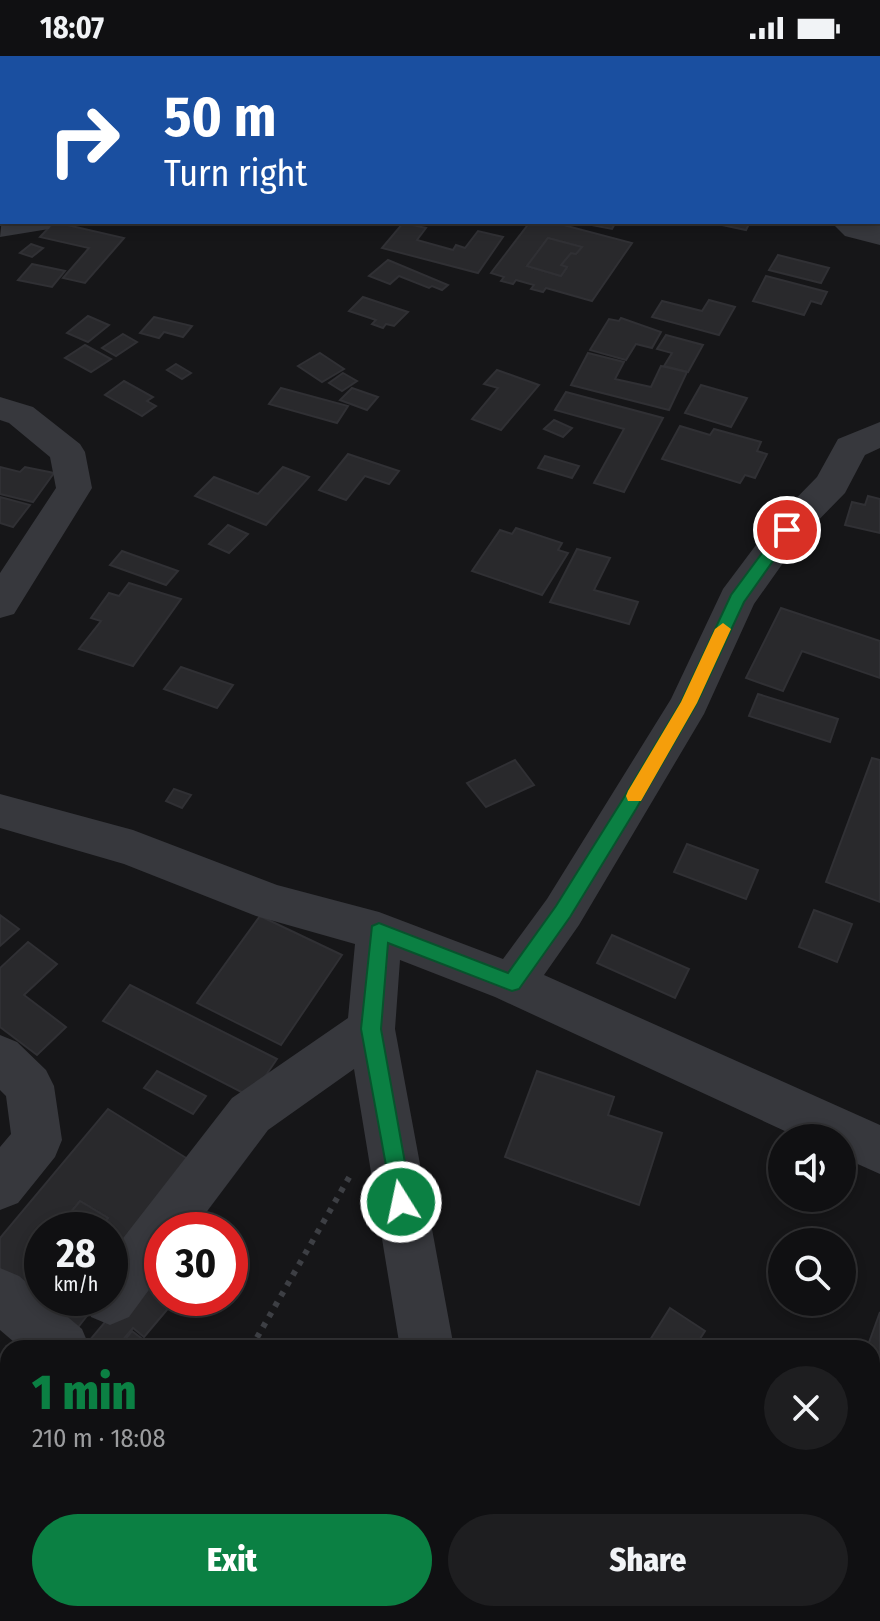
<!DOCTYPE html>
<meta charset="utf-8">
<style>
body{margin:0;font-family:"Fira Sans Condensed",sans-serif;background:#1e1e20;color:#f1f3f6;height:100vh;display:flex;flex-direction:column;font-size:30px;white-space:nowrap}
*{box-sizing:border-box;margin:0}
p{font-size:26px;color:#9c9d9f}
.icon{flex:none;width:44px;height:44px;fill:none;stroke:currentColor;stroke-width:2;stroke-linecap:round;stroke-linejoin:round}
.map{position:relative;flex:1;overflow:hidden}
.sheet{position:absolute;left:0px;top:1284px;width:880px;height:282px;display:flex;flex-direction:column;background:#101012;border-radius:24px 24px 0 0;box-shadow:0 4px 12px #0003,0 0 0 2px #303032}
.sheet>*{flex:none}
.top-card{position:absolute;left:0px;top:0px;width:880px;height:168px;box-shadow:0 4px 12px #0003,0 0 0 2px #303032;background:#1a4fa0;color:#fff;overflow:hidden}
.controls{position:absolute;left:768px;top:1068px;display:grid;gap:16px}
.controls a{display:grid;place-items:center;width:88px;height:88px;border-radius:50%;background:#101012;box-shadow:0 4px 12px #0003,0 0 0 2px #303032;font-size:40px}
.speed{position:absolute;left:24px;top:1156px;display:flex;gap:16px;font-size:40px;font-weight:700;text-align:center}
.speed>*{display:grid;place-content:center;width:104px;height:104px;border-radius:50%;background:#101012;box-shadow:0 4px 12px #0003,0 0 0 2px #303032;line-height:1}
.speed small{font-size:20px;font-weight:400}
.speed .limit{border:12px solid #d22;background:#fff;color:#111}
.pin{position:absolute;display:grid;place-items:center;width:68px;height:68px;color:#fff;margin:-34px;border:4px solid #fff;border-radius:50%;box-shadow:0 2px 8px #0007}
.me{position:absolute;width:88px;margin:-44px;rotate:350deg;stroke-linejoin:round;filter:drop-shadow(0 0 6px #0008)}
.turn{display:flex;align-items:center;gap:28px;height:168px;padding:0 32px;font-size:36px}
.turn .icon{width:104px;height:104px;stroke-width:2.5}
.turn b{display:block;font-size:56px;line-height:68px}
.round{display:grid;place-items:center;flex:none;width:84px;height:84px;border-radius:42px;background:#1e1e20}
.head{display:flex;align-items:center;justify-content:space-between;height:136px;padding:0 32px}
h1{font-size:48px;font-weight:800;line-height:60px;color:#0b8043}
.primary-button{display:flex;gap:16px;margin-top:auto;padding:16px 32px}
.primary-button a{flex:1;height:92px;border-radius:48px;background:#0b8043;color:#fff;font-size:32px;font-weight:800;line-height:92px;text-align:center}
.primary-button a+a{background:#1e1e20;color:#f1f3f6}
.status{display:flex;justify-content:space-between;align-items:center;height:56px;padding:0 40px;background:#101012;direction:ltr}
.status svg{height:22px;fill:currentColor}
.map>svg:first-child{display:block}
.building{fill:#29292c;stroke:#303034;stroke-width:2;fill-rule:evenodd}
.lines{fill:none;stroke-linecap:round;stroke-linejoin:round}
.path{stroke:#3d3f44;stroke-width:6;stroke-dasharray:5 7;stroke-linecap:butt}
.minor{fill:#37383d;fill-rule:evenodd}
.route{fill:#0b8043;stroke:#07532c;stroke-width:2}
.slow{fill:#f59e0b}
</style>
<div class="status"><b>18:07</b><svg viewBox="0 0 49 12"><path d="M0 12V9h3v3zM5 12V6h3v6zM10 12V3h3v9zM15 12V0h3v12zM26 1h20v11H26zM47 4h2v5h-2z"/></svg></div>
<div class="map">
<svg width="880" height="1565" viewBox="0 0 880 1565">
<rect width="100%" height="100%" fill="#161618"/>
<g class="building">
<path d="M 54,166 L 124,182 L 85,227 L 63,222 L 89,192 L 40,181 Z"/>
<path d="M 530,166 L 552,166 L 632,187 L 592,245 L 546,232 L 543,236 L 531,233 L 534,229 L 516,224 L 513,228 L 501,225 L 504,221 L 491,217 ZM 548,182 L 582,191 L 576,198 L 571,197 L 561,209 L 567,211 L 561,220 L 527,210 Z"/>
<path d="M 576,166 L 616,166 L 612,173 Z"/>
<path d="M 708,166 L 750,166 L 746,174 Z"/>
<path d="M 403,167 L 426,172 L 417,184 L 453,194 L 456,189 L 465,192 L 478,175 L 503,181 L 478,217 L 382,192 Z"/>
<path d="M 548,182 L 582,191 L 576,198 L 571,197 L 561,209 L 567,211 L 561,220 L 527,210 Z"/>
<path d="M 31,188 L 43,192 L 32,201 L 20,197 Z"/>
<path d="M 778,199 L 829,212 L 821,227 L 769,214 Z"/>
<path d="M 388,204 L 448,229 L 442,234 L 432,230 L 429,232 L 399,220 L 390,228 L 369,220 Z"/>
<path d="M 32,208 L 65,215 L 52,231 L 18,224 Z"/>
<path d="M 766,220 L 827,236 L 821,248 L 811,245 L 804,259 L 753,245 Z"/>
<path d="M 363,241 L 408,256 L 394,270 L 386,268 L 383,272 L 372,268 L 376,264 L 349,255 Z"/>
<path d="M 709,244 L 735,251 L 719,279 L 652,261 L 662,245 L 702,255 Z"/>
<path d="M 88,260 L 109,269 L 88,286 L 67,277 Z"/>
<path d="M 154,261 L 192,270 L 183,281 L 164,276 L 159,282 L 140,277 Z"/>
<path d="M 621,262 L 661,276 L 652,292 L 636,288 L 626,304 L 590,294 L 609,263 L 619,265 Z"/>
<path d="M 123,278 L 137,286 L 116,300 L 102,292 Z"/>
<path d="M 666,279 L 703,289 L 688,316 L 664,310 L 672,297 L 657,293 Z"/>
<path d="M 85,289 L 111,303 L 91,316 L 65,302 Z"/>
<path d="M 320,297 L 344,313 L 322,326 L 298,310 Z"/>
<path d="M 588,297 L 624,306 L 615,323 L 651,331 L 661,310 L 687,316 L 669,354 L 571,329 Z"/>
<path d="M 176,308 L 191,317 L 182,323 L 167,314 Z"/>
<path d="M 497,314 L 539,329 L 501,374 L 472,363 L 498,332 L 484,328 Z"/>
<path d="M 343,317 L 357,325 L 342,335 L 329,327 Z"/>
<path d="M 124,325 L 153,341 L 147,345 L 156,350 L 142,360 L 105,339 Z"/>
<path d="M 701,329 L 747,342 L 731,371 L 685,357 Z"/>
<path d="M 281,332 L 348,350 L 337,367 L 269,348 Z"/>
<path d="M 352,332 L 378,341 L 367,354 L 340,344 Z"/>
<path d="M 566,336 L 663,362 L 624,436 L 594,427 L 624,373 L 555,354 Z"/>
<path d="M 554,364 L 572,372 L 563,381 L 544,373 Z"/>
<path d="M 680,370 L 710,379 L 714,373 L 761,386 L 757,395 L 767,398 L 755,422 L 745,419 L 740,427 L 662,403 Z"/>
<path d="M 348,398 L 399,415 L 389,428 L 365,420 L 346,444 L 319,434 Z"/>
<path d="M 545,400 L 579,410 L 572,422 L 538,412 Z"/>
<path d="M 0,411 L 20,416 L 25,411 L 54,417 L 33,446 L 0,438 Z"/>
<path d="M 283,411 L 309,421 L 266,469 L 195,440 L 214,421 L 258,438 Z"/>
<path d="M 868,440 L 880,443 L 880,477 L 845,469 L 852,446 L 865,449 Z"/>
<path d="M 0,441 L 30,449 L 13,471 L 0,467 Z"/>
<path d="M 228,469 L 248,478 L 229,497 L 209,488 Z"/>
<path d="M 516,472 L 562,487 L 558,494 L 568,497 L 542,539 L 472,515 L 500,474 L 512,478 Z"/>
<path d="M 577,493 L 610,502 L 594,534 L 638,546 L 629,568 L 550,546 Z"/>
<path d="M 122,495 L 178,515 L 166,529 L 110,509 Z"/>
<path d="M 129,527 L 181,543 L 133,610 L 79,593 L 101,565 L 91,562 L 109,537 L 119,540 Z"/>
<path d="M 781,552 L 880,585 L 880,622 L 802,595 L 783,635 L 746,622 Z"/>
<path d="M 181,611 L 233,629 L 217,652 L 164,633 Z"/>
<path d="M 758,638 L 838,663 L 830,686 L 749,660 Z"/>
<path d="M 872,702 L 880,704 L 880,846 L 826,826 Z"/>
<path d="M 515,704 L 534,729 L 486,751 L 467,727 Z"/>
<path d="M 174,733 L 191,739 L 182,752 L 166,745 Z"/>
<path d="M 687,788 L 758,814 L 746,843 L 674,816 Z"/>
<path d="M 814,854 L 852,868 L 837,906 L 799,891 Z"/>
<path d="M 0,859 L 19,873 L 0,890 Z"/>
<path d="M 260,860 L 342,899 L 281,989 L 197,947 Z"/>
<path d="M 612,879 L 689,913 L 675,942 L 597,907 Z"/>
<path d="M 28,886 L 57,908 L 24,939 L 66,971 L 37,999 L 0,971 L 0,912 Z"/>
<path d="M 130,929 L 277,1003 L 251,1041 L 103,965 Z"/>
<path d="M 157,1015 L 206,1040 L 193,1058 L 144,1032 Z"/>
<path d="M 537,1015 L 614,1041 L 608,1059 L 662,1077 L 639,1149 L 505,1101 Z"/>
<path d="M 108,1053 L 202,1112 L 110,1231 L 110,1174 L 98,1174 L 108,1162 L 80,1145 L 56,1174 L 42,1174 L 42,1242 L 101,1242 L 72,1279 L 0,1229 L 0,1182 Z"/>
<path d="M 80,1145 L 108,1162 L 98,1174 L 56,1174 Z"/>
<path d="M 157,1204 L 162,1207 L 162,1242 L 177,1242 L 144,1281 L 133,1272 L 116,1292 L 84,1291 Z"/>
<path d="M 670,1252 L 705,1275 L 694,1292 L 645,1292 Z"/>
<path d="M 880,1256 L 880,1333 L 872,1329 L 872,1292 L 867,1292 Z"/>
<path d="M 132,1275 L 154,1292 L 118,1292 Z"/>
<path d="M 872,1362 L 880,1366 L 880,1420 L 878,1419 L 872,1436 Z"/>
<path d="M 8,1378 L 8,1497 L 0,1489 L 0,1387 Z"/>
<path d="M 457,1558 L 533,1558 L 542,1565 L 453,1565 Z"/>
<path d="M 616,1558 L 687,1558 L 683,1565 L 612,1565 Z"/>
</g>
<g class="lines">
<g class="path">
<path d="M 251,1292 L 351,1118"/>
<path d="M 0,1530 L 8,1530"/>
</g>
<g class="minor">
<path d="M 754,0 L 794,0 L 796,2 L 756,2 Z"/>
<path d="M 824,0 L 852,0 L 823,2 Z"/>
<rect x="878" y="10" width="2" height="16"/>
<path d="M 2,162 L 2,166 L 53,166 L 49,173 L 0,181 Z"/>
<path d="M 831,166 L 866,166 L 880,170 L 880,189 L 845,180 Z"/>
<path d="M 0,341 L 33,351 L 80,388 L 85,396 L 92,432 L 14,558 L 0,562 L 0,517 L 56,432 L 50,401 L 9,367 L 0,364 Z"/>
<path d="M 880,366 L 880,392 L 865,399 L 845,437 L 800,483 L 754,548 L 704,658 L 579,869 L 544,919 L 880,1069 L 880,1118 L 842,1101 L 842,1082 L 800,1082 L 495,941 L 400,904 L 395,973 L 454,1292 L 400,1292 L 354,1013 L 268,1074 L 193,1174 L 162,1174 L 162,1216 L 129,1261 L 110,1269 L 91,1261 L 83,1242 L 110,1242 L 110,1199 L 232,1042 L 348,962 L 355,888 L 256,860 L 124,808 L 0,772 L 0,738 L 133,774 L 277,829 L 379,856 L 503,903 L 547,843 L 671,643 L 723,533 L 774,465 L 817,421 L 838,383 Z"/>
<path d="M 0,979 L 17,986 L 46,1014 L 54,1030 L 62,1084 L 55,1101 L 18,1147 L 0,1154 L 0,1091 L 11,1078 L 6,1040 L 0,1034 Z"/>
<path d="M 0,1212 L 19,1220 L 82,1273 L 90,1292 L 21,1292 L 0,1274 Z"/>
<path d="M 8,1330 L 8,1391 L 0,1394 L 0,1333 Z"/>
<path d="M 404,1558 L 464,1558 L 462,1565 L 402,1565 Z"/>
</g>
</g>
<path class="route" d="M 787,469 L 795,474 L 744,546 L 697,647 L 636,753 L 570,861 L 519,933 L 512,935 L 388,887 L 381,973 L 412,1146 L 409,1153 L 401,1156 L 394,1153 L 361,973 L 372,870 L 379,867 L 508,917 L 556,850 L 623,743 L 681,646 L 731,539 L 782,470 Z"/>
<path class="slow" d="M 723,567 L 731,573 L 697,647 L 641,745 L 628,745 L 626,740 L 628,735 L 681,646 L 715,573 Z"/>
</svg>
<div class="controls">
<a><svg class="icon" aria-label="sound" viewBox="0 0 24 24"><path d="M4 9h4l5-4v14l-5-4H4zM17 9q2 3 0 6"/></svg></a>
<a><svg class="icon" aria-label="search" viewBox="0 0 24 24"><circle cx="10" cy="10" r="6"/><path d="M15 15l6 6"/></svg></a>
</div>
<div class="speed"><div>28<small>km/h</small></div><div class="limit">30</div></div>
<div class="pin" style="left:787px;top:474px;background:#d93025"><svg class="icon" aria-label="arrive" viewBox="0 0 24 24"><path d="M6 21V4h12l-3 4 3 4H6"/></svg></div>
<svg class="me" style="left:401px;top:1146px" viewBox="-20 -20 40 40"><circle r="17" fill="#0b8043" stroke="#fff" stroke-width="3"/><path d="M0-11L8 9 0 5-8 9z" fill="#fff"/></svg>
<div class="top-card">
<div class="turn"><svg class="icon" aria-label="right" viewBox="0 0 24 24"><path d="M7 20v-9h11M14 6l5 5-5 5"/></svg><div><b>50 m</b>Turn right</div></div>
</div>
<section class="sheet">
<div class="head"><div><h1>1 min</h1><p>210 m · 18:08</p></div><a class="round"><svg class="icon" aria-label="close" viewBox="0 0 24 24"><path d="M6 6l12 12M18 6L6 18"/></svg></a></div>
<div class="primary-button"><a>Exit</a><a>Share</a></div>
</section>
</div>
